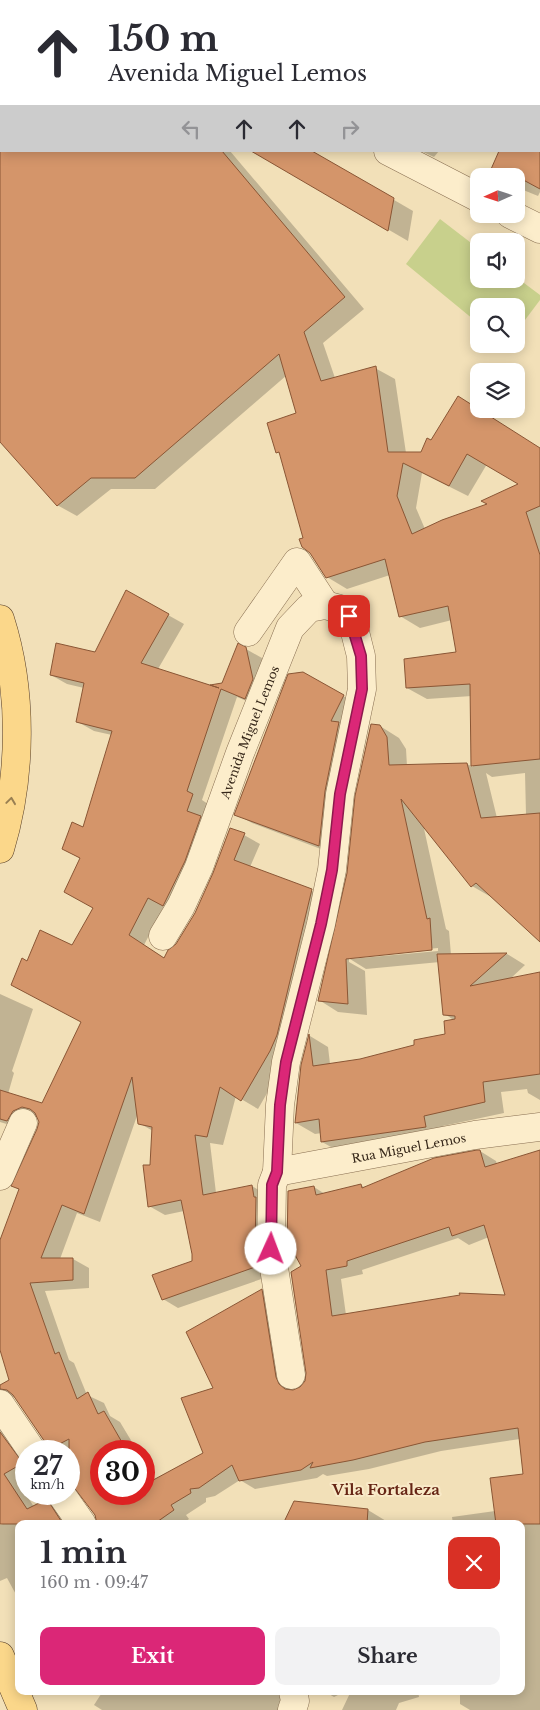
<!DOCTYPE html>
<meta charset="utf-8">
<style>
body{margin:0;font-family:"Libre Baskerville",serif;background:#f2f2f3;color:#2b2b33;height:100vh;display:flex;flex-direction:column;font-size:19px;white-space:nowrap}
*{box-sizing:border-box;margin:0}
p{font-size:16px;color:#7c7c81}
.icon{flex:none;width:28px;height:28px;fill:none;stroke:currentColor;stroke-width:2;stroke-linecap:round;stroke-linejoin:round}
.map{position:relative;flex:1;overflow:hidden}
.drawer{position:absolute;left:15px;top:1520px;width:510px;height:175px;display:flex;flex-direction:column;background:#fff;border-radius:10px;box-shadow:0 2px 12px #0003}
.drawer>*{flex:none}
.guide{position:absolute;left:0px;top:0px;width:540px;height:152px;box-shadow:0 2px 12px #0003;background:#fff;color:#2b2b33;overflow:hidden}
.needle{width:32px;rotate:267deg}
.controls{position:absolute;left:470px;top:168px;display:grid;gap:10px}
.controls a{display:grid;place-items:center;width:55px;height:55px;border-radius:10px;background:#fff;box-shadow:0 2px 12px #0003;font-size:25px}
.speed{position:absolute;left:15px;top:1440px;display:flex;gap:10px;font-size:25px;font-weight:700;text-align:center}
.speed>*{display:grid;place-content:center;width:65px;height:65px;border-radius:50%;background:#fff;box-shadow:0 2px 12px #0003;line-height:1}
.speed small{font-size:12px;font-weight:400}
.speed .limit{border:8px solid #d22;background:#fff;color:#111}
.pin{position:absolute;display:grid;place-items:center;width:42px;height:42px;color:#fff;margin:-21px;border-radius:10px;box-shadow:0 2px 8px #0006}
.me{position:absolute;width:55px;margin:-28px;rotate:2deg;stroke-linejoin:round;filter:drop-shadow(0 0 4px #0008)}
.turn{display:flex;align-items:center;gap:18px;height:105px;padding:0 25px;font-size:22px}
.turn .icon{width:65px;height:65px;stroke-width:2.5}
.turn b{display:block;font-size:35px;line-height:42px}
.lanes{display:flex;align-items:center;height:48px;padding:0 25px;background:#0003;justify-content:center;gap:25px;direction:ltr}
.lanes .off{opacity:.35}
.round{display:grid;place-items:center;flex:none;width:52px;height:52px;border-radius:10px;background:#f2f2f3}
.overview{display:flex;align-items:center;justify-content:space-between;height:85px;padding:0 25px}
h1{font-size:30px;font-weight:700;line-height:38px}
.action{display:flex;gap:10px;margin-top:auto;padding:10px 25px}
.action a{flex:1;height:58px;border-radius:10px;background:#db2777;color:#fff;font-size:20px;font-weight:700;line-height:58px;text-align:center}
.action a+a{background:#f2f2f3;color:#2b2b33}
.map>svg:first-child{display:block}
.green{fill:#c8d08c}
.shadow{fill:#0003;fill-rule:evenodd}
.building{fill:#d4956a;stroke:#8a5635;fill-rule:evenodd}
.lines{fill:none;stroke-linecap:round;stroke-linejoin:round}
.minor-casing{stroke:#896f52;stroke-width:29}
.major-casing{stroke:#553c27;stroke-width:29}
.minor{stroke:#fcedcb;stroke-width:28}
.major{stroke:#fbd78a;stroke-width:28}
.oneway{stroke:#987f52}
.route-casing{stroke:#8e194d;stroke-width:12}
.route{stroke:#db2777;stroke-width:9}
.labels{text-anchor:middle;dominant-baseline:central;stroke-width:4;stroke-linejoin:round;paint-order:stroke}
.street-label{font-size:12px;fill:#362719;stroke:#f9eac8}
.quarter-label{font-size:15px;font-weight:bold;fill:#662514;stroke:#f9eac8}
</style>
<div class="map">
<svg width="540" height="1710" viewBox="0 0 540 1710">
<rect width="100%" height="100%" fill="#f2e0b8"/>
<path class="green" d="M 440,219 L 479,249 L 479,279 L 516,277 L 540,295 L 540,300 L 516,332 L 516,306 L 479,306 L 479,324 L 406,264 Z"/>
<g class="shadow">
<path d="M 155,0 L 164,0 L 166,1 L 154,1 Z"/>
<path d="M 229,0 L 540,0 L 540,55 L 539,57 L 539,1 Z"/>
<path d="M 1,22 L 1,58 L 0,57 Z"/>
<path d="M 539,107 L 540,192 L 538,196 L 516,187 L 516,176 L 497,176 L 491,173 L 539,151 Z"/>
<path d="M 1,130 L 1,151 L 230,151 L 364,309 L 323,343 L 335,378 L 375,368 L 395,379 L 406,453 L 422,453 L 431,442 L 540,448 L 540,937 L 491,897 L 472,886 L 423,824 L 446,929 L 449,931 L 451,955 L 507,954 L 525,965 L 509,980 L 540,973 L 540,1100 L 528,1093 L 527,1089 L 501,1092 L 504,1113 L 443,1126 L 445,1138 L 342,1153 L 322,1142 L 322,1133 L 315,1134 L 296,1123 L 303,1065 L 310,1036 L 328,1047 L 330,1064 L 342,1065 L 416,1046 L 447,1035 L 455,1021 L 445,1014 L 440,962 L 366,969 L 350,959 L 438,951 L 438,948 L 349,957 L 349,962 L 365,971 L 367,1015 L 338,1012 L 319,1000 L 380,726 L 399,738 L 406,749 L 407,766 L 467,764 L 473,767 L 472,696 L 427,699 L 407,688 L 458,653 L 452,620 L 420,628 L 400,616 L 390,575 L 347,589 L 327,577 L 304,538 L 281,455 L 277,452 L 298,414 L 287,375 L 155,489 L 111,489 L 77,516 L 57,505 L 0,441 ZM 487,464 L 521,484 L 490,505 L 425,529 L 416,508 L 422,473 L 468,496 ZM 486,773 L 492,777 L 525,773 L 526,815 L 497,818 Z"/>
<path d="M 253,151 L 310,151 L 413,211 L 408,241 Z"/>
<path d="M 421,151 L 439,151 L 434,157 Z"/>
<path d="M 168,615 L 184,624 L 158,669 L 219,688 L 214,685 L 222,684 L 246,649 L 262,658 L 268,689 L 261,707 L 237,697 L 202,800 L 208,804 L 179,913 L 164,906 L 144,945 L 165,959 L 177,945 L 244,835 L 260,844 L 250,867 L 312,891 L 327,900 L 286,1060 L 258,1109 L 236,1096 L 223,1145 L 210,1143 L 216,1193 L 252,1186 L 267,1195 L 273,1275 L 178,1308 L 163,1299 L 193,1262 L 193,1254 L 184,1211 L 165,1215 L 149,1206 L 153,1131 L 139,1123 L 138,1113 L 100,1222 L 77,1213 L 60,1259 L 73,1259 L 89,1268 L 89,1288 L 45,1291 L 69,1360 L 74,1363 L 87,1395 L 104,1403 L 110,1416 L 120,1422 L 135,1447 L 133,1448 L 136,1451 L 101,1451 L 101,1494 L 144,1494 L 144,1464 L 155,1481 L 204,1453 L 214,1389 L 262,1291 L 277,1299 L 293,1392 L 301,1388 L 307,1382 L 302,1267 L 299,1260 L 289,1254 L 314,1187 L 325,1194 L 361,1185 L 365,1188 L 480,1151 L 496,1161 L 497,1164 L 540,1151 L 540,1470 L 520,1439 L 441,1451 L 369,1469 L 327,1476 L 323,1474 L 317,1478 L 255,1489 L 240,1480 L 215,1496 L 206,1498 L 206,1502 L 186,1515 L 189,1519 L 182,1524 L 108,1524 L 69,1473 L 69,1451 L 55,1451 L 50,1448 L 15,1397 L 7,1399 L 0,1414 L 0,1387 L 11,1381 L 0,1346 L 0,1244 L 20,1190 L 13,1186 L 39,1130 L 40,1122 L 38,1116 L 30,1119 L 23,1129 L 0,1122 L 0,994 L 33,1009 L 12,1071 L 14,1073 L 8,1094 L 42,1105 L 82,1022 L 27,962 L 73,947 L 94,908 L 81,859 L 63,849 L 84,828 L 112,735 L 94,731 L 78,722 L 84,688 L 67,684 L 51,675 ZM 489,1237 L 507,1296 L 346,1315 L 341,1279 L 363,1274 L 362,1270 L 458,1238 L 469,1245 Z"/>
<path d="M 343,696 L 359,705 L 334,854 L 252,823 L 236,814 Z"/>
<path d="M 0,1416 L 26,1459 L 26,1479 L 19,1483 L 34,1507 L 44,1502 L 60,1511 L 68,1524 L 19,1524 L 19,1600 L 7,1578 L 0,1581 L 0,1525 L 3,1524 L 0,1518 Z"/>
<path d="M 540,1488 L 540,1710 L 470,1710 L 460,1704 L 460,1691 L 521,1691 L 521,1524 L 453,1524 L 452,1517 L 495,1511 Z"/>
<path d="M 368,1510 L 391,1524 L 284,1524 Z"/>
<path d="M 103,1691 L 296,1691 L 293,1710 L 102,1710 L 94,1705 Z"/>
<path d="M 324,1691 L 346,1691 L 334,1697 Z"/>
<path d="M 351,1691 L 418,1691 L 419,1697 L 399,1703 L 396,1710 L 342,1710 Z"/>
</g>
<g class="building">
<path d="M 0,151 L 222,151 L 345,297 L 304,332 L 321,381 L 376,366 L 388,452 L 421,452 L 427,438 L 431,440 L 458,396 L 540,448 L 540,506 L 526,512 L 540,555 L 540,759 L 471,766 L 470,684 L 406,688 L 404,659 L 456,652 L 448,606 L 399,617 L 385,559 L 326,578 L 310,553 L 302,547 L 299,539 L 303,538 L 279,452 L 276,453 L 267,423 L 296,413 L 279,354 L 135,478 L 91,478 L 57,506 L 0,442 ZM 467,454 L 518,484 L 481,501 L 487,504 L 442,520 L 412,534 L 397,496 L 403,463 L 449,486 Z"/>
<path d="M 251,151 L 312,151 L 394,198 L 388,231 Z"/>
<path d="M 499,151 L 540,151 L 540,189 L 516,176 L 488,176 Z"/>
<path d="M 126,590 L 169,614 L 141,663 L 219,688 L 210,685 L 222,683 L 238,643 L 246,647 L 253,679 L 245,699 L 221,689 L 187,791 L 193,794 L 187,811 L 201,816 L 185,861 L 163,906 L 148,898 L 129,935 L 164,958 L 168,950 L 176,944 L 195,913 L 213,873 L 230,828 L 245,833 L 234,860 L 312,889 L 277,1035 L 270,1051 L 241,1101 L 220,1087 L 207,1137 L 195,1135 L 203,1195 L 252,1185 L 254,1197 L 256,1197 L 255,1249 L 258,1266 L 162,1300 L 152,1275 L 192,1261 L 192,1254 L 181,1200 L 148,1207 L 143,1165 L 150,1165 L 152,1127 L 138,1124 L 132,1077 L 84,1214 L 62,1205 L 41,1258 L 73,1258 L 73,1280 L 30,1283 L 55,1354 L 59,1352 L 77,1399 L 88,1392 L 98,1414 L 104,1411 L 127,1451 L 101,1451 L 101,1494 L 144,1494 L 144,1485 L 203,1453 L 181,1398 L 213,1388 L 186,1332 L 262,1289 L 276,1377 L 279,1384 L 285,1389 L 293,1390 L 300,1387 L 305,1381 L 306,1373 L 291,1272 L 301,1266 L 294,1253 L 288,1255 L 287,1248 L 288,1191 L 314,1186 L 316,1195 L 361,1184 L 362,1188 L 434,1158 L 477,1150 L 480,1150 L 485,1167 L 540,1150 L 540,1524 L 496,1524 L 490,1478 L 523,1474 L 518,1428 L 425,1442 L 353,1460 L 310,1468 L 313,1462 L 301,1470 L 239,1481 L 232,1465 L 199,1488 L 190,1489 L 191,1493 L 171,1505 L 174,1510 L 154,1524 L 97,1524 L 95,1515 L 69,1481 L 69,1439 L 48,1450 L 45,1442 L 13,1395 L 7,1390 L 0,1389 L 0,1385 L 9,1380 L 0,1350 L 0,1240 L 19,1189 L 11,1186 L 37,1129 L 39,1122 L 35,1113 L 30,1109 L 22,1107 L 13,1111 L 7,1121 L 0,1119 L 0,1090 L 42,1103 L 81,1022 L 11,985 L 22,958 L 27,961 L 40,930 L 72,945 L 93,908 L 64,892 L 80,858 L 62,849 L 72,822 L 83,827 L 112,731 L 76,722 L 84,683 L 50,675 L 56,643 L 95,652 ZM 484,1225 L 505,1295 L 459,1293 L 460,1295 L 332,1316 L 326,1270 L 347,1266 L 347,1261 L 449,1227 L 452,1236 Z"/>
<path d="M 303,672 L 344,695 L 331,721 L 339,722 L 325,791 L 319,846 L 234,815 L 288,674 Z"/>
<path d="M 371,724 L 380,725 L 387,737 L 389,765 L 467,763 L 481,818 L 540,813 L 540,942 L 476,883 L 471,887 L 401,799 L 427,919 L 430,918 L 432,950 L 346,959 L 348,1004 L 318,1001 L 347,873 L 355,796 Z"/>
<path d="M 507,953 L 470,986 L 540,972 L 540,1074 L 483,1082 L 485,1102 L 424,1116 L 426,1127 L 321,1142 L 319,1119 L 295,1123 L 301,1065 L 309,1034 L 313,1066 L 360,1059 L 414,1045 L 414,1040 L 445,1034 L 444,1021 L 455,1019 L 455,1016 L 443,1015 L 437,954 Z"/>
<path d="M 0,1432 L 23,1463 L 4,1474 L 27,1509 L 47,1499 L 63,1524 L 0,1524 Z"/>
<path d="M 294,1501 L 368,1509 L 367,1524 L 283,1524 Z"/>
</g>
<g class="lines">
<defs>
<g id="minor">
<path d="M 212,0 L 213,1"/>
<path d="M 388,151 L 479,198"/>
<path d="M 510,214 L 540,229"/>
<path d="M 248,632 L 297,562 L 325,605"/>
<path id="s1" d="M 163,936 L 181,906 L 199,867 L 240,753 L 290,628 L 309,608 L 325,605 L 340,609 L 349,616 L 355,632 L 361,656 L 362,689 L 340,794 L 332,870 L 321,924 L 286,1062 L 280,1105 L 277,1172 L 272,1185 L 271,1249 L 291,1375"/>
<path id="s2" d="M 277,1172 L 475,1135 L 540,1127"/>
<path d="M 0,1176 L 23,1123"/>
<path d="M 0,1404 L 32,1451"/>
<path d="M 61,1494 L 82,1524"/>
<path d="M 292,1710 L 295,1701 L 293,1691"/>
</g>
<g id="major">
<path d="M 0,619 C 23,691 22,776 0,849"/>
<path d="M 0,1656 L 23,1710"/>
</g>
</defs>
<use href="#minor" class="minor-casing"/>
<use href="#major" class="major-casing"/>
<use href="#minor" class="minor"/>
<use href="#major" class="major"/>
</g>
<defs><path id="oneway-chevron" d="M-2-3.5L2.5 0L-2 3.5" fill="none" stroke-width="1.6" stroke-linecap="round" stroke-linejoin="round" transform="scale(1.25)"/></defs>
<use class="oneway" href="#oneway-chevron" transform="translate(11 801) rotate(-82)"/>
<g class="lines">
<defs>
<path id="route" d="M 271,1249 L 272,1185 L 277,1172 L 280,1105 L 286,1062 L 321,924 L 332,870 L 340,794 L 362,689 L 361,656 L 349,616"/>
</defs>
<use href="#route" class="route-casing"/>
<use href="#route" class="route"/>
</g>
<g class="labels">
<g class="street-label">
<text stroke="none"><textPath href="#s1" startOffset="222">Avenida Miguel Lemos</textPath></text>
<text stroke="none"><textPath href="#s2" startOffset="134">Rua Miguel Lemos</textPath></text>
</g>
<g class="quarter-label">
<text x="386" y="1489">Vila Fortaleza</text>
</g>
</g>
</svg>
<div class="controls">
<a><svg class="needle" viewBox="-14 -14 28 28"><path d="M0-13l5 13h-10z" fill="#e53935"/><path d="M0 13l5-13h-10z" fill="#7c7c81"/></svg></a>
<a><svg class="icon" aria-label="sound" viewBox="0 0 24 24"><path d="M4 9h4l5-4v14l-5-4H4zM17 9q2 3 0 6"/></svg></a>
<a><svg class="icon" aria-label="search" viewBox="0 0 24 24"><circle cx="10" cy="10" r="6"/><path d="M15 15l6 6"/></svg></a>
<a><svg class="icon" aria-label="layers" viewBox="0 0 24 24"><path d="M12 4l9 5-9 5-9-5zM3 14l9 5 9-5"/></svg></a>
</div>
<div class="speed"><div>27<small>km/h</small></div><div class="limit">30</div></div>
<div class="pin" style="left:349px;top:616px;background:#d93025"><svg class="icon" aria-label="arrive" viewBox="0 0 24 24"><path d="M6 21V4h12l-3 4 3 4H6"/></svg></div>
<svg class="me" style="left:271px;top:1249px" viewBox="-20 -20 40 40"><circle r="19" fill="#fff"/><path d="M0-13L10 11 0 6-10 11z" fill="#db2777"/></svg>
<div class="guide">
<div class="turn"><svg class="icon" aria-label="ahead" viewBox="0 0 24 24"><path d="M12 20V5M6 11l6-6 6 6"/></svg><div><b>150 m</b>Avenida Miguel Lemos</div></div>
<div class="lanes"><svg class="icon off" aria-label="left" viewBox="0 0 24 24"><path d="M17 20v-9H6M10 6l-5 5 5 5"/></svg><svg class="icon" aria-label="ahead" viewBox="0 0 24 24"><path d="M12 20V5M6 11l6-6 6 6"/></svg><svg class="icon" aria-label="ahead" viewBox="0 0 24 24"><path d="M12 20V5M6 11l6-6 6 6"/></svg><svg class="icon off" aria-label="right" viewBox="0 0 24 24"><path d="M7 20v-9h11M14 6l5 5-5 5"/></svg></div>
</div>
<section class="drawer">
<div class="overview"><div><h1>1 min</h1><p>160 m · 09:47</p></div><a class="round" style="background:#d93025;color:#fff"><svg class="icon" aria-label="close" viewBox="0 0 24 24"><path d="M6 6l12 12M18 6L6 18"/></svg></a></div>
<div class="action"><a>Exit</a><a>Share</a></div>
</section>
</div>
